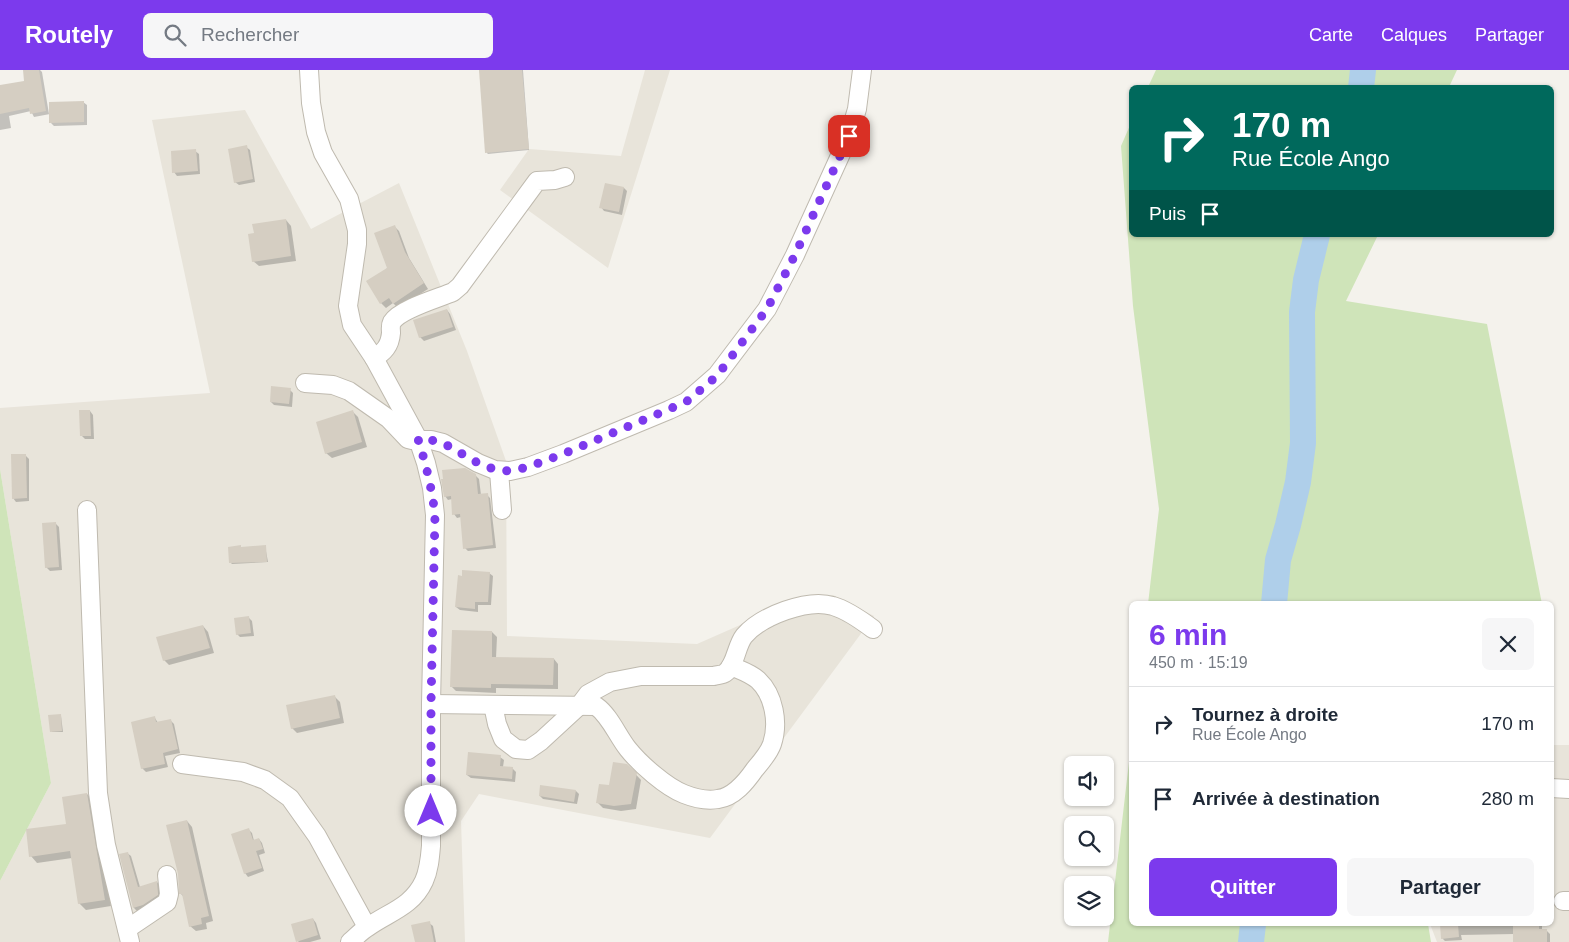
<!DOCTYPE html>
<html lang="fr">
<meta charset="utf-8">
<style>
body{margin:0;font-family:Arial,sans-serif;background:#f6f6f7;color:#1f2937;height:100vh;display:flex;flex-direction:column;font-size:19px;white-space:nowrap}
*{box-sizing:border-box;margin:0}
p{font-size:16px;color:#747a83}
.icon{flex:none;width:28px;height:28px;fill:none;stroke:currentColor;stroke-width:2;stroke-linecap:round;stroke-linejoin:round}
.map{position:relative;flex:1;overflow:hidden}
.drawer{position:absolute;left:1129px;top:531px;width:425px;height:325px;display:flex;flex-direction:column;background:#fff;border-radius:8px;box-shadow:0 1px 4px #0004}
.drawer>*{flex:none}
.top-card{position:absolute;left:1129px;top:15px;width:425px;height:152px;border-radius:8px;box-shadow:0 1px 4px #0004;background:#00695c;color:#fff;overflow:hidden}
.tools{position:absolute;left:1064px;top:686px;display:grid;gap:10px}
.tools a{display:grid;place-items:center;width:50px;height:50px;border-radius:8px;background:#fff;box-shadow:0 1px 4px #0004;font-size:25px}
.pin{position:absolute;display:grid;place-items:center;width:42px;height:42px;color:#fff;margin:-21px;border-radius:10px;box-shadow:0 2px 8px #0006}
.me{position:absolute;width:55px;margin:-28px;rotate:0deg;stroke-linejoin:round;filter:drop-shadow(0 0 4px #0008)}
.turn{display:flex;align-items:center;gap:18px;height:105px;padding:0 20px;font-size:22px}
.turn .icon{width:65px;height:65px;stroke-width:2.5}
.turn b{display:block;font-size:35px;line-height:42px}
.then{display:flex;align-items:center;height:48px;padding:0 20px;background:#0003;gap:10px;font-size:19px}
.round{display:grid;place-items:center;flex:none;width:52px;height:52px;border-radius:8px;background:#f6f6f7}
.overview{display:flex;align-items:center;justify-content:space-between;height:85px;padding:0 20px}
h1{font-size:30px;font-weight:800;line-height:38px;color:#7c3aed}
.primary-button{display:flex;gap:10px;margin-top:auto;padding:10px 20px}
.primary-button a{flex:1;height:58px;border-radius:8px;background:#7c3aed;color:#fff;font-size:20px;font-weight:800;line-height:58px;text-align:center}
.primary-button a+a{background:#f6f6f7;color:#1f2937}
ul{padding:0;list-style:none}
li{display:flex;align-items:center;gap:15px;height:75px;padding:0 20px;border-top:1px solid #e0e1e3}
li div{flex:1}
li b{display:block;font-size:19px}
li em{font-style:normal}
header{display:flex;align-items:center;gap:30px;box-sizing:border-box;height:70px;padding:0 25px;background:#7c3aed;color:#fff}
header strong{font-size:24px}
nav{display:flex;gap:28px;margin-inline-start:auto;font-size:18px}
.search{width:350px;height:45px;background:#f6f6f7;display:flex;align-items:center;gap:12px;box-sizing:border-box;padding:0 18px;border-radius:8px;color:#747a83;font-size:19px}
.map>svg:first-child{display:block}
.residential{fill:#e8e4da}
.green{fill:#cfe4b9}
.shadow{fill:#0003}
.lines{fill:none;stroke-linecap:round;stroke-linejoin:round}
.river{stroke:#afcfea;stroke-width:26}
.building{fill:#d5cec2}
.minor-casing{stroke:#bfbaaf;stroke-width:20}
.minor{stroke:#fff;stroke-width:18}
.route{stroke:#7c3aed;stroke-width:9;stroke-dasharray:0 16.2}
</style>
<header>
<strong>Routely</strong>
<div class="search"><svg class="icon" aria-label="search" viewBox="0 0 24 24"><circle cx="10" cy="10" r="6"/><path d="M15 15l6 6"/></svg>Rechercher</div>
<nav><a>Carte</a><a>Calques</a><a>Partager</a></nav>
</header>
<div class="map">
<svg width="1569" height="872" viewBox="0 0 1569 872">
<rect width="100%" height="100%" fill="#f4f2ec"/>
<g class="residential">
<path d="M 645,0 L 670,0 L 608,198 L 500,120 L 529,79 L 621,86 Z"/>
<path d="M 245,40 L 311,159 L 399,113 L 467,281 L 506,391 L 507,566 L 697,574 L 792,532 L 833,525 L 874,546 L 710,768 L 479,724 L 461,751 L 465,872 L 0,872 L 0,811 L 51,713 L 0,399 L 0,338 L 210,323 L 152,50 Z"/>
<path d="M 1551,675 L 1569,675 L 1569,872 L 1437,872 L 1430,854 L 1551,854 Z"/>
</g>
<g class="green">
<path d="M 1156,0 L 1457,0 L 1449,17 L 1148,17 Z"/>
<path d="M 1131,53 L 1131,165 L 1378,165 L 1346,231 L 1487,254 L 1542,534 L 1148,534 L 1159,439 L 1133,236 L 1121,76 Z"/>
<path d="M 0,399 L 51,713 L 0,811 Z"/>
<path d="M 1131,675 L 1131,854 L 1428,854 L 1431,872 L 1108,872 Z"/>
</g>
<g class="shadow">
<path d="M 27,0 L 40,0 L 42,2 L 49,44 L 83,32 L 87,35 L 87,55 L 54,56 L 51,53 L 50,44 L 34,47 L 31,41 L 9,46 L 11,58 L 0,60 L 0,17 L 26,12 Z"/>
<path d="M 480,0 L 523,0 L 529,80 L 488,84 L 487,83 Z"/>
<path d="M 246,77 L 250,80 L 255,112 L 239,115 L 235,112 Z"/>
<path d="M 195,81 L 199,84 L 200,104 L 177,106 L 174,102 Z"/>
<path d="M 606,114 L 624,118 L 627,121 L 622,145 L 604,141 L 601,137 Z"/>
<path d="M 286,150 L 291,156 L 296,191 L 259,196 L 253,191 Z"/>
<path d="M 394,156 L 399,161 L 409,188 L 428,219 L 398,238 L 393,233 L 386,238 L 381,233 Z"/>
<path d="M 447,240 L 450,244 L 456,260 L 424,271 L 420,267 Z"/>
<path d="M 290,320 L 293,323 L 292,337 L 274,335 L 271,332 Z"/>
<path d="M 90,341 L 93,345 L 94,369 L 85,369 L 81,365 Z"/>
<path d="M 353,342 L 358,347 L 367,377 L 332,388 L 326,383 Z"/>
<path d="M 25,385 L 29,389 L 29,431 L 16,432 L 13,428 Z"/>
<path d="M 475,405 L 479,409 L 481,425 L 487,425 L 490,428 L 496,478 L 468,481 L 465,478 L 461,447 L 457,448 L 454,444 L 452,429 L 448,430 L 445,426 Z"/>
<path d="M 56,454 L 59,457 L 62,500 L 50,501 L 46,497 Z"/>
<path d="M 265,476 L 268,492 L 232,494 L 231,493 L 241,477 L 243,478 Z"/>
<path d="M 489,503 L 493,506 L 491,535 L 478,535 L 478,542 L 460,540 L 456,537 L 463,507 Z"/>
<path d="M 249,548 L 252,551 L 254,566 L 240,567 L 237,564 Z"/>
<path d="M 203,556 L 208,562 L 214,583 L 169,595 L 164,590 Z"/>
<path d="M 492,562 L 497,567 L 496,588 L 554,589 L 558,594 L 558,619 L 496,618 L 496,623 L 456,621 L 451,616 Z"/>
<path d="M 334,626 L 340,632 L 344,653 L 297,663 L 292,658 Z"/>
<path d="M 61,646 L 63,662 L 52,662 L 51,661 Z"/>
<path d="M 155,648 L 158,653 L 170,650 L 174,654 L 180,683 L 165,686 L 168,697 L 146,702 L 142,698 Z"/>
<path d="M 500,687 L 504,690 L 503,697 L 512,698 L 516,702 L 515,712 L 471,708 L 467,705 Z"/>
<path d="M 627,695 L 641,710 L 636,739 L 621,741 L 603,738 L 597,732 Z"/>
<path d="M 576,721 L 579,724 L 577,734 L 543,729 L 540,726 Z"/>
<path d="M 87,724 L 93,730 L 111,836 L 86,840 L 79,833 L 72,788 L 37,793 L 31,786 L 67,755 Z"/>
<path d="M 187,751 L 192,757 L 213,851 L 206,853 L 207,859 L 196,861 L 190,856 L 184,827 L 181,824 L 179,804 Z"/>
<path d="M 248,759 L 252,763 L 254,771 L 259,769 L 262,773 L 265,783 L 259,785 L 264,801 L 248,807 L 245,803 Z"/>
<path d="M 127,783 L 131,786 L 140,817 L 157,812 L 160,816 L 161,827 L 147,838 L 137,841 L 134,838 Z"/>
<path d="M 313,849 L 316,853 L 321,869 L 310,872 L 298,872 Z"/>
<path d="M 429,853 L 433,856 L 436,872 L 416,872 Z"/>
<path d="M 1441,854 L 1542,854 L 1542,861 L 1547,861 L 1550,864 L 1550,872 L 1514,872 L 1514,864 L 1461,865 L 1462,870 L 1445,871 L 1442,868 Z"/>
</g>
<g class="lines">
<g class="river">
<path d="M 1361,18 L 1363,0"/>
<path d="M 1274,534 L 1278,490 L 1288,455 L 1298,412 L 1303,373 L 1302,242 L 1306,210 L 1317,165"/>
<path d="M 1251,872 L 1253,854"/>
</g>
</g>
<g class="building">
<path d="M 23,0 L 39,0 L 46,41 L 30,44 L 29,38 L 0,44 L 0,15 L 24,11 Z"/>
<path d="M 479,0 L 522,0 L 529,79 L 485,83 Z"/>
<path d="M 84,31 L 84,52 L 49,53 L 49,32 Z"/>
<path d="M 247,75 L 253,109 L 234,113 L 228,79 Z"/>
<path d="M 196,79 L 198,101 L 172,103 L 171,81 Z"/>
<path d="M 605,113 L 624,117 L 619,142 L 599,138 Z"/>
<path d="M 286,149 L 291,186 L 252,192 L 248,164 L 254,163 L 252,154 Z"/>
<path d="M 395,155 L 405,182 L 424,213 L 393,234 L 389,228 L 380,234 L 366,211 L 387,198 L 374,163 Z"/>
<path d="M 447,239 L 453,257 L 419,268 L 413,250 Z"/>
<path d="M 271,316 L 291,318 L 289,334 L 270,332 Z"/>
<path d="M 79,340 L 90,340 L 91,366 L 80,366 Z"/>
<path d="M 353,340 L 362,372 L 325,384 L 316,352 Z"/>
<path d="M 11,384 L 26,384 L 27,428 L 12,429 Z"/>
<path d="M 465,398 L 476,404 L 478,424 L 488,423 L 493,475 L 463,479 L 460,444 L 452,445 L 451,426 L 444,427 L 441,409 L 443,409 L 442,400 Z"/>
<path d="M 56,452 L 59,497 L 45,498 L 42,453 Z"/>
<path d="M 241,475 L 241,477 L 266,475 L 267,492 L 229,493 L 228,477 Z"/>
<path d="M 462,500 L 490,502 L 488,532 L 475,532 L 475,539 L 455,537 L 458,505 L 462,506 Z"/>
<path d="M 249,546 L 251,563 L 236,565 L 234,548 Z"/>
<path d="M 203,555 L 210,578 L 163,591 L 156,567 Z"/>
<path d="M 452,560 L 492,561 L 492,587 L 554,588 L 553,615 L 491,614 L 491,618 L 450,617 Z"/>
<path d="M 335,625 L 340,648 L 291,659 L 286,635 Z"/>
<path d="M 61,644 L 62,661 L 50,662 L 48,645 Z"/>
<path d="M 155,646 L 156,652 L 171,649 L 178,679 L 163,683 L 165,694 L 141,699 L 131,652 Z"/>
<path d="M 468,682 L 501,685 L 500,696 L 513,697 L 512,709 L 466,705 Z"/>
<path d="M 613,692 L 627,694 L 637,703 L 631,734 L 614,736 L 596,733 L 599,714 L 609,715 Z"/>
<path d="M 540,715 L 576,720 L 574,732 L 539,726 Z"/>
<path d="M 87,723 L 105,830 L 78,834 L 70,781 L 29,787 L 26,759 L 66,754 L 62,727 Z"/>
<path d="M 187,750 L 209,846 L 201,848 L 202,854 L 189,857 L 182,824 L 179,824 L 178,804 L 166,755 Z"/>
<path d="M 249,758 L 253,770 L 259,768 L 263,779 L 256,781 L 262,798 L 244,804 L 231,764 Z"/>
<path d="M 128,782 L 138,817 L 157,811 L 158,823 L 158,825 L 143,835 L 133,838 L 119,784 Z"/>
<path d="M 313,848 L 318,865 L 296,872 L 291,854 Z"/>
<path d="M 430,851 L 434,872 L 415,872 L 411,855 Z"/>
<path d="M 1440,854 L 1458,854 L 1459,867 L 1441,869 Z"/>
<path d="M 1513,854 L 1539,854 L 1539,859 L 1547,859 L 1547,872 L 1513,872 Z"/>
</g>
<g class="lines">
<defs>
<g id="minor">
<path d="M 309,0 L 311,33 L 316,62 L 323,83 L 349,129 L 357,160 L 357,174 L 348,236 L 352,255 L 374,288 L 418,369 L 426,393 L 432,418 L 435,445 L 431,634 L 431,776 C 430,788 429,800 424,811 C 412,837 389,842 368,857 C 361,861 356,867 350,872"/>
<path d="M 374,288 C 384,282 390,276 391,263 C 391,259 390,256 392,252 C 400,239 439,228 453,222 L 460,216 L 537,111 L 555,110 L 565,107"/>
<path d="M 305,313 L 333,315 L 349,321 L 389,349 L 408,369 L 412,370 L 431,370 L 443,373 L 478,393 L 495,400 L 510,401 L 528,397 L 563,384 L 669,340 L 686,332 L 717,305 L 767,239 L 795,185 L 849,66 L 857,39 L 862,0"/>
<path d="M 499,401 L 502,440"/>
<path d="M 87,440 L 98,723 L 106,775 L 130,872"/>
<path d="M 431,634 L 596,636 C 610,646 617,665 628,679 C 640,694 666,717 684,724 C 694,728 706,731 718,729 C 734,727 746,712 755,699 C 761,692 769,683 772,674 C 779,653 774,625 758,610 C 750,603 740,600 731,596"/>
<path d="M 493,635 L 497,654 L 503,669 L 516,679 L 528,680 L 541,671 L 579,636 L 588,624 L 610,612 L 641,606 L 714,606 C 717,605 722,605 725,603 C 736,595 736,576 744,566 C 761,546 808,528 833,536 C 847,540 861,550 873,559"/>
<path d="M 182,694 L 243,702 L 265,710 L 290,728 L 317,766 L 367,857"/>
<path d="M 1551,718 L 1569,719"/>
<path d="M 1563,831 L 1569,831"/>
<path d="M 127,859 L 167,832 L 169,824 L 167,805"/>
</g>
</defs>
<use href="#minor" class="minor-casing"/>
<use href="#minor" class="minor"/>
</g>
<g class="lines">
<path class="route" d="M 431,741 L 431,634 L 435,445 C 432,419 426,394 418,369 L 431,370 L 443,373 L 478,393 L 496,400 L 510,401 L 528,397 L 563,384 L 686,332 L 717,306 L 767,239 L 795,185 L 849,66"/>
</g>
</svg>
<div class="tools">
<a><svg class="icon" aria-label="sound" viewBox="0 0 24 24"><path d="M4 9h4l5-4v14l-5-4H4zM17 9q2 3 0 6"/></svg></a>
<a><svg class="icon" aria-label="search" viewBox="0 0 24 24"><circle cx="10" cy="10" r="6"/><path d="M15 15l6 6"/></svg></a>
<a><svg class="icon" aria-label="layers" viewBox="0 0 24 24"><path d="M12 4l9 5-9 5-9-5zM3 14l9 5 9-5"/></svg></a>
</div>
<div class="pin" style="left:849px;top:66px;background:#d93025"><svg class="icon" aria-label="arrive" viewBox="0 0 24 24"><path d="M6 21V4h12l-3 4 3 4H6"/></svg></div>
<svg class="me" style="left:431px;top:741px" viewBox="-20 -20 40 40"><circle r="19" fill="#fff"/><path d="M0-13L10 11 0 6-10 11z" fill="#7c3aed"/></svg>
<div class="top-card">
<div class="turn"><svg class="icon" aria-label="right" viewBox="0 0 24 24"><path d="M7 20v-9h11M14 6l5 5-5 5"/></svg><div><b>170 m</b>Rue École Ango</div></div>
<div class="then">Puis<svg class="icon" aria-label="arrive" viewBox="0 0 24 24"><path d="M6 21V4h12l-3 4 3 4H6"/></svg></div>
</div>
<section class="drawer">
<div class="overview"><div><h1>6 min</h1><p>450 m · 15:19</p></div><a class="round"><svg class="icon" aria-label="close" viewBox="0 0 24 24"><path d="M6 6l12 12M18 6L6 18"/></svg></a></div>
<ul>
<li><svg class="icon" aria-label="right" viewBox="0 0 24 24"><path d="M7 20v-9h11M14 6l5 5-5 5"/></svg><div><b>Tournez à droite</b><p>Rue École Ango</p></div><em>170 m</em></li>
<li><svg class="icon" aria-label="arrive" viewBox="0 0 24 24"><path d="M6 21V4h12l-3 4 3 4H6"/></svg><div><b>Arrivée à destination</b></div><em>280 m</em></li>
</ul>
<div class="primary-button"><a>Quitter</a><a>Partager</a></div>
</section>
</div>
